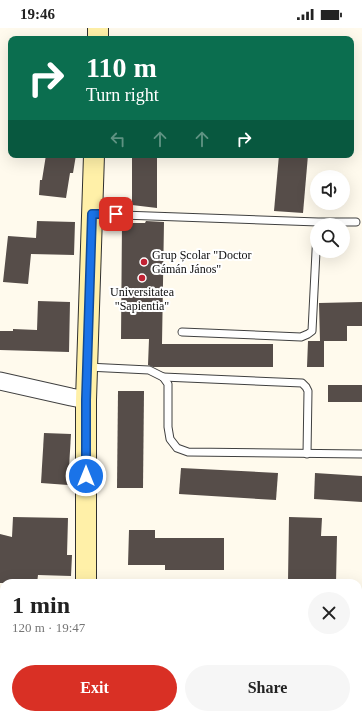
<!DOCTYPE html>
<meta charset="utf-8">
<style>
body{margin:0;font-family:Georgia,serif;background:#f6f6f6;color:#222;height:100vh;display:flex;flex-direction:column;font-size:15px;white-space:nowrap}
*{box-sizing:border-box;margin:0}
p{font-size:13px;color:#767676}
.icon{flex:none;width:22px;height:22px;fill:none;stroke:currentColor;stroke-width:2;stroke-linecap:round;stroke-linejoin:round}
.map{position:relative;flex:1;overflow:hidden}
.drawer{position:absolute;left:0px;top:551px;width:362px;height:140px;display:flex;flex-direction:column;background:#fff;border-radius:12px 12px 0 0;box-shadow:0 4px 16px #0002}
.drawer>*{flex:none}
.guide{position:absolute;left:8px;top:8px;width:346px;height:122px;border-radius:8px;box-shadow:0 4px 16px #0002;background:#0b6e4f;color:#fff;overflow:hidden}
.fabs{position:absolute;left:310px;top:142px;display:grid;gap:8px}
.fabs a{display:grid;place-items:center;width:40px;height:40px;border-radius:50%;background:#fff;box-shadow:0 4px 16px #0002;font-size:20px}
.pin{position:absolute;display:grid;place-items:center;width:34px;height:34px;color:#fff;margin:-17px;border-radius:8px;box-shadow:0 2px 6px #0006}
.me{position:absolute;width:44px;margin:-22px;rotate:0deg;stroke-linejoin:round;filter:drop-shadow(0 0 3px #0008)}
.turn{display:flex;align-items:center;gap:14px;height:84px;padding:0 12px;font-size:18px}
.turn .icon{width:52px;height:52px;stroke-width:2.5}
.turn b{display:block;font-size:28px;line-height:34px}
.lanes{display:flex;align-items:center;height:38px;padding:0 12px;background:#0003;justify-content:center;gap:20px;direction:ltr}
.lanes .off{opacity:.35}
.round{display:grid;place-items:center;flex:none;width:42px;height:42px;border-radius:21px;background:#f6f6f6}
.headline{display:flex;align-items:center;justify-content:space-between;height:68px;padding:0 12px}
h1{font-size:24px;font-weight:700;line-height:30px}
.button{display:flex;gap:8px;margin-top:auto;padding:8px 12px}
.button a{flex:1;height:46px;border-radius:24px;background:#d93025;color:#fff;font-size:16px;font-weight:700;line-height:46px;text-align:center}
.button a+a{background:#f6f6f6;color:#222}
.status{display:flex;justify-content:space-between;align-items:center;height:28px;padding:0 20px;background:#fff;direction:ltr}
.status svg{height:11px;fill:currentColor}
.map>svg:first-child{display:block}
.building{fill:#564d49}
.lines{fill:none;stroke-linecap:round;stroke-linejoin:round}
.service-casing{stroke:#404040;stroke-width:9}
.tertiary-casing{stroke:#404040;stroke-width:19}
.secondary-casing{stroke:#2f2f2f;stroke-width:22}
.service{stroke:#fff;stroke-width:7}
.tertiary{stroke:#fff;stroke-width:17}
.secondary{stroke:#fff0a8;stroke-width:20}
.route-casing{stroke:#114b97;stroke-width:10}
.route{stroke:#1a73e8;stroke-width:7}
.poi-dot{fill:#c12233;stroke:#fff;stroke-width:1.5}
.labels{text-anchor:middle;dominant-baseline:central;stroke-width:4;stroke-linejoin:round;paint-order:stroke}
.poi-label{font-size:12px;fill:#0d0d0d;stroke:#fff;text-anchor:start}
</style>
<div class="status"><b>19:46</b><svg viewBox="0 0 49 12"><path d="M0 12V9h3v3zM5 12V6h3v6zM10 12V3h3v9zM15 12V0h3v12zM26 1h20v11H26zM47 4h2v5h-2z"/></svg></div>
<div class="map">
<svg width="362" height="691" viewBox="0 0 362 691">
<rect width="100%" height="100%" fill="#fffaed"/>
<g class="building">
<path d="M 46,127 L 76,127 L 73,145 L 70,145 L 66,170 L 39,167 L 40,152 L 42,152 Z"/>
<path d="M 132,127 L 157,127 L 157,180 L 132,177 Z"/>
<path d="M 279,127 L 308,127 L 303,185 L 274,183 Z"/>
<path d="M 37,193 L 75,194 L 74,227 L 31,226 L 28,256 L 3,254 L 8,208 L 36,210 Z"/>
<path d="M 146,193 L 164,194 L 162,316 L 273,316 L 273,339 L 153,339 L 148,337 L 149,311 L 121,311 L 122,195 L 145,195 Z"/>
<path d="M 38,273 L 70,274 L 69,324 L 0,322 L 0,303 L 13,303 L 13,301 L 37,302 Z"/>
<path d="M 362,274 L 362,298 L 347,298 L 347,313 L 324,313 L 324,339 L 307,339 L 308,313 L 320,313 L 319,275 Z"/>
<rect x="328" y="357" width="34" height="17"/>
<path d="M 118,363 L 144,363 L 143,460 L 117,460 Z"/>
<path d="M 44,405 L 71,406 L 68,457 L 41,455 Z"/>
<path d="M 181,440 L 278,445 L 276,472 L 179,466 Z"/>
<path d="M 315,445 L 362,448 L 362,474 L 314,471 Z"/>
<path d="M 13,489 L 68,490 L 67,527 L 72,527 L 71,548 L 38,547 L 37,555 L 0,555 L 0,506 L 12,509 Z"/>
<path d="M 289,489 L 322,490 L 321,508 L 337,508 L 336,555 L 302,555 L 302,554 L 288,553 Z"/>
<path d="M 129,502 L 155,502 L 155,510 L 224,510 L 224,542 L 165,542 L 165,537 L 128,537 Z"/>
</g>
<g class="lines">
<defs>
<g id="service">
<path d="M 94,186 L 318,194 L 356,194"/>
<path d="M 182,304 L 301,309 L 308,306 L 312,303 L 317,204"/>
<path d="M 87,339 L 149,342 L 163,349 L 168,356 L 168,399 L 170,411 L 177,420 L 188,424 L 362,426"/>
<path d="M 163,349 L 302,355 L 306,359 L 308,363 L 307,426"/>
</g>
<g id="tertiary">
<path d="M 0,353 L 71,369 L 86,372"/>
<path d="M 0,624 L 4,625"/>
<path d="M 86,691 L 86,687"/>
</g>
<g id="secondary">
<path d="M 98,11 L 98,0"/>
<path d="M 86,555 L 86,372 L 94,127"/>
<path d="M 358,612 L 362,611"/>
</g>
</defs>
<use href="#service" class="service-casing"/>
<use href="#tertiary" class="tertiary-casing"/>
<use href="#secondary" class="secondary-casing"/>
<use href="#service" class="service"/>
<use href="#tertiary" class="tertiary"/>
<use href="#secondary" class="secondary"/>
</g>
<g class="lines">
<defs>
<path id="route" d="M 86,448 L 86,372 L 92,186 L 116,186"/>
</defs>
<use href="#route" class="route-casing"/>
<use href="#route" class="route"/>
</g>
<g class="poi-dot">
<circle cx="144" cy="234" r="4"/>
<circle cx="142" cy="250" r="4"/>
</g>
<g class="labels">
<g class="poi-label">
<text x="152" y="227">Grup Școlar "Doctor<tspan x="152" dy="14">Gámán János"</tspan></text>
<text x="142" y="264" text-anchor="middle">Universitatea<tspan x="142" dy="14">"Sapientia"</tspan></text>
</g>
</g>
</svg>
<div class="fabs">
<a><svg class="icon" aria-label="sound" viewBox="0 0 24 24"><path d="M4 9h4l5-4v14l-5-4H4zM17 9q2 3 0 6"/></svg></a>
<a><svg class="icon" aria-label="search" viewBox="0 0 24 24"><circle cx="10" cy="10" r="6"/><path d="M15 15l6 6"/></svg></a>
</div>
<div class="pin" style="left:116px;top:186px;background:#d93025"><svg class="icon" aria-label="arrive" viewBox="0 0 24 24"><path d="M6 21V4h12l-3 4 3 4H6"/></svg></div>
<svg class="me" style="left:86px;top:448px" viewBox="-20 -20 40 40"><circle r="17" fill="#1a73e8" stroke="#fff" stroke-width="3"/><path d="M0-11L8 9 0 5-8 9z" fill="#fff"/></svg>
<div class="guide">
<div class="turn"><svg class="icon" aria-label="right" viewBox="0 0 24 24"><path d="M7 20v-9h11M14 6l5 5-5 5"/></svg><div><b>110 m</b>Turn right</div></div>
<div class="lanes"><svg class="icon off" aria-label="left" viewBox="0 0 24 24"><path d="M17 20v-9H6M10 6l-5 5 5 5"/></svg><svg class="icon off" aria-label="ahead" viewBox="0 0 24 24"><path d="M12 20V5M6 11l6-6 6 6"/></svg><svg class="icon off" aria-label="ahead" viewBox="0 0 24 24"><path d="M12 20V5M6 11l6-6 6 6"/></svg><svg class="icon" aria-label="right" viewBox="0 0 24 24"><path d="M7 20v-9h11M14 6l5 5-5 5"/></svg></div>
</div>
<section class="drawer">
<div class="headline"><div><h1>1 min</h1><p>120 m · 19:47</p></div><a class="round"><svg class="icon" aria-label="close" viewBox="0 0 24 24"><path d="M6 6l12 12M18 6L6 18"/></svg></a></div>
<div class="button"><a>Exit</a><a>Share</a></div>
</section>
</div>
